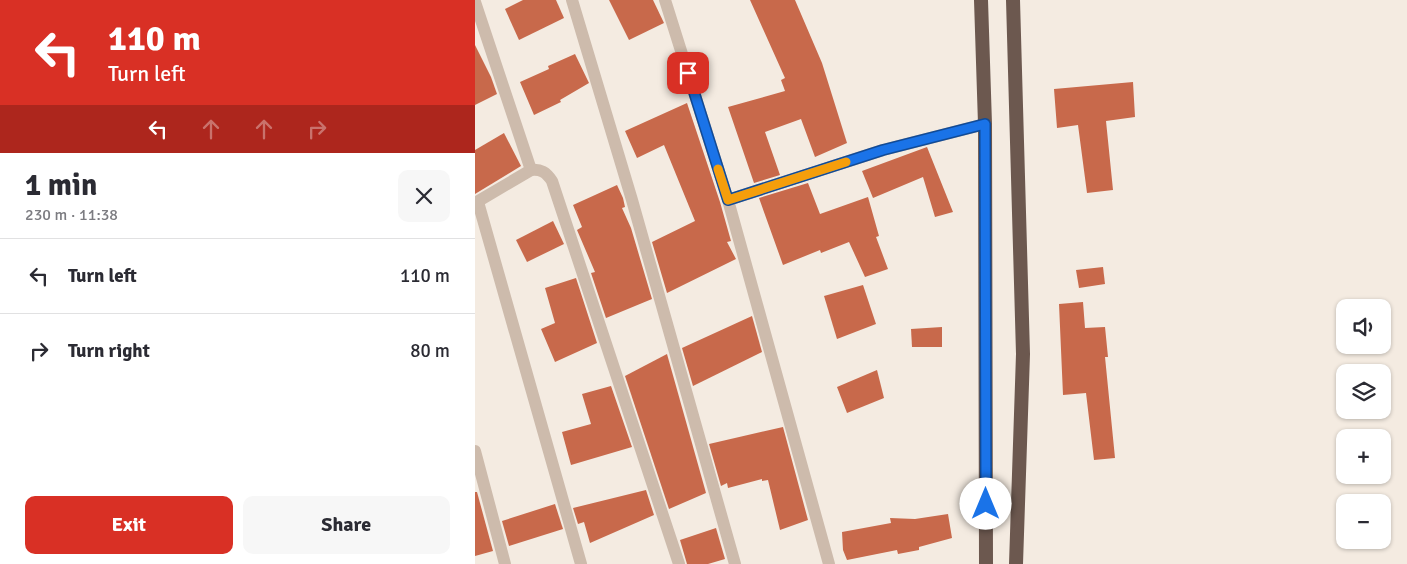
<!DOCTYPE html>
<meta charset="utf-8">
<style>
body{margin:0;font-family:Signika,sans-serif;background:#f7f7f7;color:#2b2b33;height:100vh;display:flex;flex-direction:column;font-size:19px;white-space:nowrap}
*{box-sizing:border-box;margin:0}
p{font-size:16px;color:#7c7c81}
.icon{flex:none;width:28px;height:28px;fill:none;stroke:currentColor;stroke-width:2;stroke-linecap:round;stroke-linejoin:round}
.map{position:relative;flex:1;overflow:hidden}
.sheet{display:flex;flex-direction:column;background:#fff;width:475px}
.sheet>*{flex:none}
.hud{background:#d93025;color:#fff;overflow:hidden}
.controls{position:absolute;left:861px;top:299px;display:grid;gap:10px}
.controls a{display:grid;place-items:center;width:55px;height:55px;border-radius:10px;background:#fff;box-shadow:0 1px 4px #0004;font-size:25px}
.pin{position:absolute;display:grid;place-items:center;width:42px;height:42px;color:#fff;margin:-21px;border-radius:10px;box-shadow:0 2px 8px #0006}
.me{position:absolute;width:55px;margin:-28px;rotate:0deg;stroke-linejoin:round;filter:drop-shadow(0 0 4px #0008)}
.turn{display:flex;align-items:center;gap:18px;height:105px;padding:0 25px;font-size:22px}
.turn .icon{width:65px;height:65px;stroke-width:2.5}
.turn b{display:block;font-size:35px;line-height:42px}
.lanes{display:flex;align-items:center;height:48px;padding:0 25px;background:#0003;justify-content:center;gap:25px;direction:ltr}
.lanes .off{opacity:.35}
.round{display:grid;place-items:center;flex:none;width:52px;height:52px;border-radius:10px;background:#f7f7f7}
.head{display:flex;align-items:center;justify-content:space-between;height:85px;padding:0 25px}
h1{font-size:30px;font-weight:700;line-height:38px}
.action{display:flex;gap:10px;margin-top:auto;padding:10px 25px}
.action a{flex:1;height:58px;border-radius:10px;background:#d93025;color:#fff;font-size:20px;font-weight:700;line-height:58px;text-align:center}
.action a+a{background:#f7f7f7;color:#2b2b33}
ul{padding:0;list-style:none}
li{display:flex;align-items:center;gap:15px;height:75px;padding:0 25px;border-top:1px solid #e1e1e2}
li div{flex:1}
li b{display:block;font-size:19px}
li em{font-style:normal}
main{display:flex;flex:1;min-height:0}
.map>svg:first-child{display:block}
.building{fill:#c8694b}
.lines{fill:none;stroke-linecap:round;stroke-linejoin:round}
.minor{stroke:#cdbbac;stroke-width:12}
.trunk{stroke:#6c584f;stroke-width:14}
.route-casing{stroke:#114b97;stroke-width:12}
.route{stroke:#1a73e8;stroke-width:9}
.slow{stroke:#f59e0b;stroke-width:9}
</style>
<main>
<section class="sheet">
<div class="hud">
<div class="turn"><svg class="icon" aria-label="left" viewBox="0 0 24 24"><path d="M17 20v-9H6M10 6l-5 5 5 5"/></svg><div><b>110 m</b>Turn left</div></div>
<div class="lanes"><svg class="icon" aria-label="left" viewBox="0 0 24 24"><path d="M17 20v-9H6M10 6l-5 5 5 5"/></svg><svg class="icon off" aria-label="ahead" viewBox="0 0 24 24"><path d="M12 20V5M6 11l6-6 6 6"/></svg><svg class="icon off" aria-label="ahead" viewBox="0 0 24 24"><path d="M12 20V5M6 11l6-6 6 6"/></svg><svg class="icon off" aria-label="right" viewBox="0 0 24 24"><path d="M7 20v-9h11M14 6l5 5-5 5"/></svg></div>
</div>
<div class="head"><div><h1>1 min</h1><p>230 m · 11:38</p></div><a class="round"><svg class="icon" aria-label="close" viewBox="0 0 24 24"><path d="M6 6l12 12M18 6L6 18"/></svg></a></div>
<ul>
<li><svg class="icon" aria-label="left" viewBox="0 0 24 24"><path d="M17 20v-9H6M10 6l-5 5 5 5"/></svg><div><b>Turn left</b></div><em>110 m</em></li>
<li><svg class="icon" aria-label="right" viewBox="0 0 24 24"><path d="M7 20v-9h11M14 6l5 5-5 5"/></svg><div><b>Turn right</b></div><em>80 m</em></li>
</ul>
<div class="action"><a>Exit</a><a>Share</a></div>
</section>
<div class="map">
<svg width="932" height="564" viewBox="0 0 932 564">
<rect width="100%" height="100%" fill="#f4ebe1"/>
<g class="building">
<path d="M 48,0 L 81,0 L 89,18 L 44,40 L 30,9 Z"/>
<path d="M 134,0 L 178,0 L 189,23 L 154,40 Z"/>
<path d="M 275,0 L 320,0 L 347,63 L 372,143 L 340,157 L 326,119 L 290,132 L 305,175 L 279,183 L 253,107 L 310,91 L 306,80 L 310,78 Z"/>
<path d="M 0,45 L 16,77 L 22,94 L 0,105 Z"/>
<path d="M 100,54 L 114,83 L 85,100 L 86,102 L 59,115 L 45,82 L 74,69 L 73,66 Z"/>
<path d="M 658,82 L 660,117 L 631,121 L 638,190 L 612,193 L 603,125 L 582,128 L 579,89 Z"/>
<path d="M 212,103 L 245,202 L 256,241 L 252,242 L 261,259 L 192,293 L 177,242 L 220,221 L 189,145 L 162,158 L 150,131 Z"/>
<path d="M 29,133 L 46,166 L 0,194 L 0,150 Z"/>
<path d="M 452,147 L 478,212 L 460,217 L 448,177 L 398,198 L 387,171 Z"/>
<path d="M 333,183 L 345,214 L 393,197 L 404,236 L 401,237 L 413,269 L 390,277 L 374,242 L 346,253 L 345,250 L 308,265 L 284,198 Z"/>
<path d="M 142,185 L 148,198 L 150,207 L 147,208 L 156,228 L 177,299 L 131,318 L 116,273 L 120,272 L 102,230 L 107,227 L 98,205 Z"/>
<path d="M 78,221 L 89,244 L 52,262 L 41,240 Z"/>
<path d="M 628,267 L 630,284 L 604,288 L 601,270 Z"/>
<path d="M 101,278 L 122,343 L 80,362 L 66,329 L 80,323 L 70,288 Z"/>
<path d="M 388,285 L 401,324 L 362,339 L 349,296 Z"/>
<path d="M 608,302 L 610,328 L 630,327 L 633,357 L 630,357 L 640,458 L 619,460 L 611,393 L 588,395 L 584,304 Z"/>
<path d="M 277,316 L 287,352 L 218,386 L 207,348 Z"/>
<path d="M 467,327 L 467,347 L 437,347 L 436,329 Z"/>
<path d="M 192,354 L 231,493 L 194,509 L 150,376 Z"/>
<path d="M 402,370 L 409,398 L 372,413 L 362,387 Z"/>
<path d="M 136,386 L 157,447 L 96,465 L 87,432 L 116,424 L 107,394 Z"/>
<path d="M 308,427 L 333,520 L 305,530 L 293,480 L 287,481 L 287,479 L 253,488 L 252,483 L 246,486 L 234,444 Z"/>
<path d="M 171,490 L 179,515 L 115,543 L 109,522 L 103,524 L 98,508 Z"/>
<path d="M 0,492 L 2,492 L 18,551 L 0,556 Z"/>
<path d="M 80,504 L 88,529 L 34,546 L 27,521 Z"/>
<path d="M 473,514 L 477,538 L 444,547 L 444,550 L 423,554 L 422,550 L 372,560 L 368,550 L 367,532 L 416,523 L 415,518 L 440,519 Z"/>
<path d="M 241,528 L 250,559 L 233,564 L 212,564 L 205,540 Z"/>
</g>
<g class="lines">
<g class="minor">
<path d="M 97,0 L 157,200 L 260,564"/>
<path d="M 190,0 L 253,200 L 354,564"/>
<path d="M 0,2 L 56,170"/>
<path d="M 253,200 L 408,150 L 510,124"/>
<path d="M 3,202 L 106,564"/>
<path d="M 0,203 L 56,170 C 66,169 71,172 77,181 L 204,564"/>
<path d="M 0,451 L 30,564"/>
</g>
<g class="trunk">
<path d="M 506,0 L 510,124 L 511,564"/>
<path d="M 538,0 L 548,354 L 541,564"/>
</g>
</g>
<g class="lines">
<defs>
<path id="route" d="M 213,73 L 253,200 L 408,150 L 510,124 L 511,504"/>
</defs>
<use href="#route" class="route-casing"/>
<use href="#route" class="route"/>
<path class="slow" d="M 243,169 L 253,200 L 371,162"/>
</g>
</svg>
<div class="controls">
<a><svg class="icon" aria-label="sound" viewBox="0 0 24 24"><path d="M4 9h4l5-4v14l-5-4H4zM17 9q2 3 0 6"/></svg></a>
<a><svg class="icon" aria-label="layers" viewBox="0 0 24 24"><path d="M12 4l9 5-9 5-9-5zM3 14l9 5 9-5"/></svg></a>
<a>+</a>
<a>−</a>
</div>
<div class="pin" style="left:213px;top:73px;background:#d93025"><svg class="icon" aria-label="arrive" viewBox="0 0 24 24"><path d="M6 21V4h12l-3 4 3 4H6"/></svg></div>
<svg class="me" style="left:511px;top:504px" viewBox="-20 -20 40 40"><circle r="19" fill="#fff"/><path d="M0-13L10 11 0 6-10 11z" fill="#1a73e8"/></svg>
</div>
</main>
